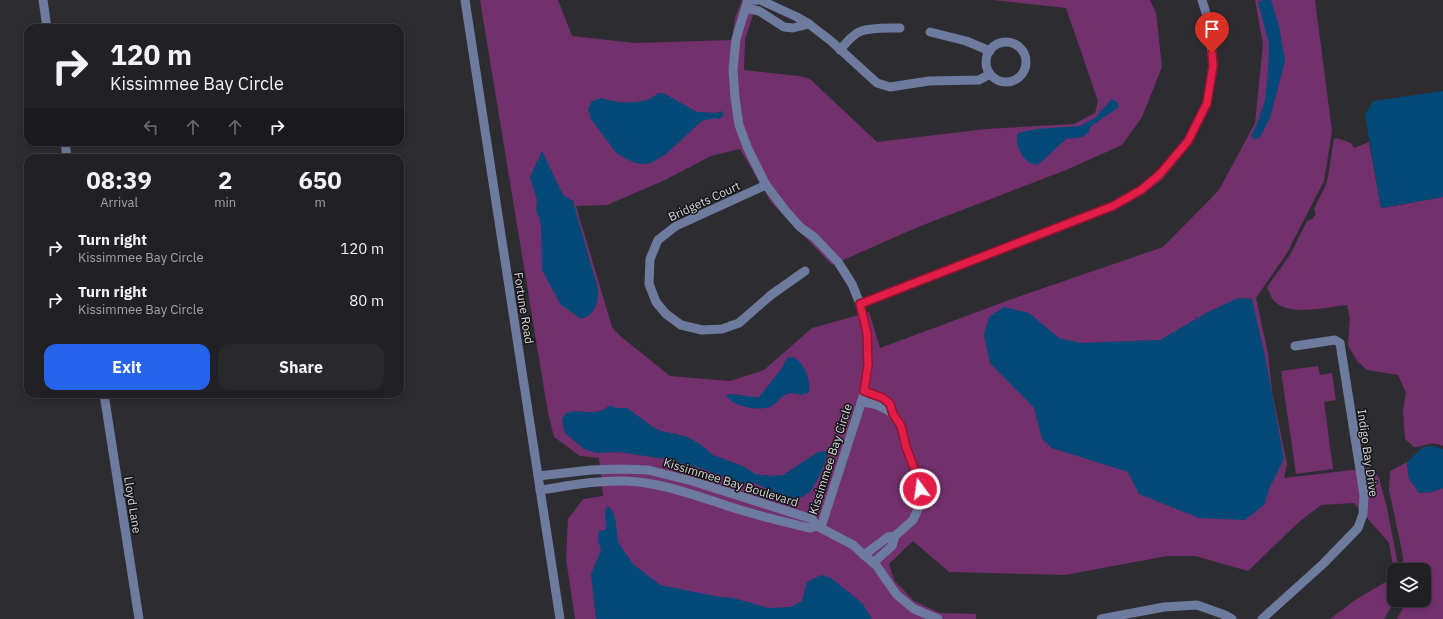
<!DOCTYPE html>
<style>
body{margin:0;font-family:"IBM Plex Sans",sans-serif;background:#29292d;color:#f1f3f6;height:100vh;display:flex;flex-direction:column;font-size:15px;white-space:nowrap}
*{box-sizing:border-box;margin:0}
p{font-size:13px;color:#a2a3a7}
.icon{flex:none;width:22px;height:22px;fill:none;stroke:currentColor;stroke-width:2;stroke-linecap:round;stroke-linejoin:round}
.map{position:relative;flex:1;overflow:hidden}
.panel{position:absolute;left:24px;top:154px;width:380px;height:244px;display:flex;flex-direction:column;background:#212125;border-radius:12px;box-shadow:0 2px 6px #0003,0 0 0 1px #3e3e42}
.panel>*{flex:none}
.hud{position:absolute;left:24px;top:24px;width:380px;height:122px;border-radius:12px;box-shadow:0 2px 6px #0003,0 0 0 1px #3e3e42;background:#212125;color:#f1f3f6;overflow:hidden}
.controls{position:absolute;left:1387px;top:563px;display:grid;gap:8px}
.controls a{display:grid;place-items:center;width:44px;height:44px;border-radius:8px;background:#212125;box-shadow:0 2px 6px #0003,0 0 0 1px #3e3e42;font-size:20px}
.pin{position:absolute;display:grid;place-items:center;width:34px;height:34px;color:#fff;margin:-41px -17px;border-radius:50% 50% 50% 0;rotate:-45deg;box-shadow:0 0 4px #0007}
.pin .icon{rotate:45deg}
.me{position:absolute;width:44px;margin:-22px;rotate:346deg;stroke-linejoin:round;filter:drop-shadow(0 0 3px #0008)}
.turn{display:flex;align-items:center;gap:14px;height:84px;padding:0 20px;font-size:18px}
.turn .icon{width:52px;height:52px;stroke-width:2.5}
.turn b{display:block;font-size:28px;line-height:34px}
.lanes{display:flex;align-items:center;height:38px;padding:0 20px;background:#0003;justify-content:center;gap:20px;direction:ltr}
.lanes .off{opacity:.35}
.eta{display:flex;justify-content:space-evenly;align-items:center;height:68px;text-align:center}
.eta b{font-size:24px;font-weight:800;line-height:28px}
.button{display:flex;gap:8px;margin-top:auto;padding:8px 20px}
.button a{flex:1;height:46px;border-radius:12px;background:#2563eb;color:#fff;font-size:16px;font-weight:800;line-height:46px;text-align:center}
.button a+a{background:#29292d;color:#f1f3f6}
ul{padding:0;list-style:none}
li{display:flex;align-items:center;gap:12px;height:52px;padding:0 20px}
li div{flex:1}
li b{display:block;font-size:15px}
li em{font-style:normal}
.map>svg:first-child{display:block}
.green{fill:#72316d}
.water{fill:#024977}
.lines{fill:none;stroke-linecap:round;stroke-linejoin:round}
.minor{stroke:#6d7b9e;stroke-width:9}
.route-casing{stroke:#92132f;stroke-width:10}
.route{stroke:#e11d48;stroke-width:7}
.labels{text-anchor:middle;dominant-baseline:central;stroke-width:3;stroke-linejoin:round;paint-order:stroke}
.street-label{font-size:12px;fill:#d8d8db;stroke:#151517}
</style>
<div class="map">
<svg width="1443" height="619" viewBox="0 0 1443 619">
<rect width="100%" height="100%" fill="#2c2c31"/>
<g class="green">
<path d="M 480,0 L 558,0 L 572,36 L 635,43 L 732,40 L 735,18 L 742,0 L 758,0 L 745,40 L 744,70 L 799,76 L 810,79 L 877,142 L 986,129 L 1074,124 L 1095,113 L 1098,101 L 1066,8 L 993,0 L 1150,0 L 1156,13 L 1162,67 L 1142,117 L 1122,145 L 1066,170 L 918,227 L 832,265 L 771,202 L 740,149 L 711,156 L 665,180 L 607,205 L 576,206 L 612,327 L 619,335 L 670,376 L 730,381 L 764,370 L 812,328 L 869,312 L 880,348 L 1012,299 L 1163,247 L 1219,190 L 1255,123 L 1263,44 L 1255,0 L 1315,0 L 1332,131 L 1324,181 L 1287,253 L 1256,298 L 1268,354 L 1272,392 L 1287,464 L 1284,478 L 1370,468 L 1379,478 L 1387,508 L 1399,570 L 1394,571 L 1389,543 L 1354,503 L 1321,505 L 1299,522 L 1248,571 L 1195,556 L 1167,556 L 1065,575 L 949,572 L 913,541 L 889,564 L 894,580 L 914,601 L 940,613 L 976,614 L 976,619 L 575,619 L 566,559 L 568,519 L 583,499 L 603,496 L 599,458 L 580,456 L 554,437 L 548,413 Z"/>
<path d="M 1336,138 L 1351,143 L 1354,148 L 1369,142 L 1381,208 L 1443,197 L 1443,446 C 1427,440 1427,447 1414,447 L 1405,439 L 1403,411 L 1406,393 L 1398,375 L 1367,370 L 1357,361 L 1348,345 L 1350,318 L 1347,305 C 1326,307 1290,317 1274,301 C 1271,298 1269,291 1267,287 L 1290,255 L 1307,221 L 1312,219 L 1316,214 L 1314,209 L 1327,182 L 1334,139 Z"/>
<path d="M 1318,366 L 1320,375 L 1332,373 L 1336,400 L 1324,402 L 1333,469 L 1296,474 L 1281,371 Z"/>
<path d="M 1407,462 L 1409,479 L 1431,492 L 1443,488 L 1443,619 L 1397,619 L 1406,602 L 1406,600 L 1424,600 L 1424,570 L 1404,570 L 1402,551 L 1389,490 L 1390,471 Z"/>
<path d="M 1394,577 L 1395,600 L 1384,619 L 1330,619 L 1355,600 Z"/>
</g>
<g class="water">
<path d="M 1265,0 L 1271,0 L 1279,26 L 1285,61 L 1270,118 L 1260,137 L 1254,140 L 1251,136 L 1256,126 L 1265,101 L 1268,72 L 1269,44 L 1258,2 Z"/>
<path d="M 1443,91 L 1443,197 L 1381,208 L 1365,115 L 1373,101 Z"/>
<path d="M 660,93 L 665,94 L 697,112 L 716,113 L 721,111 L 724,114 L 720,119 L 715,118 L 702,121 L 666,154 L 651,163 L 644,164 L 635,163 L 617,154 L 591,119 L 588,109 L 592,101 L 602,98 C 616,103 632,104 646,100 C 652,99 655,94 660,93 Z"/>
<path d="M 1112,99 L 1117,102 L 1119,107 L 1090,127 C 1090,137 1075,140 1067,138 L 1039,164 C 1025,168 1013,144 1018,133 L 1037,129 L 1080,126 L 1096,117 L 1100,112 Z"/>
<path d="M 542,151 L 563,195 L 573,201 L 598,289 C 598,304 596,314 581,319 L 561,305 L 542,270 L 541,224 L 536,210 L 537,200 L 530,177 Z"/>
<path d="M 1238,298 L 1252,299 L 1265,356 L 1284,459 L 1270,487 L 1264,505 L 1245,520 L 1199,518 L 1139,494 L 1128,472 L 1052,448 L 1042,439 L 1034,408 L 990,363 L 984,335 L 989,317 L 1004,307 L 1029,313 L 1059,338 L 1081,343 L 1160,340 L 1206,313 Z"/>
<path d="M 792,357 C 803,359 813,384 808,393 C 799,397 797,393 790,393 C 782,394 778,403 772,406 C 760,412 732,407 726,395 C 736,392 748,398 759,397 L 782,368 L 787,358 Z"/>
<path d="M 608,406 L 612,406 L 616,408 L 627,408 L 653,427 L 661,431 L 685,436 L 700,444 L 713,455 L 745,467 L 755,474 L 773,476 L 783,475 L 818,452 L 824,451 L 828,453 L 827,457 L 819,477 L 810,492 L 802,497 L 792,498 L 775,493 L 755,483 L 749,484 L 735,481 L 703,469 L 665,459 L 619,452 L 597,453 L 584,449 L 565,433 L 562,420 C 563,418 564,416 565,414 C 574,407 599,418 608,406 Z"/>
<path d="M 1433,446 L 1443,449 L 1443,488 L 1431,492 L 1419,493 L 1409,479 L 1407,462 L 1423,447 Z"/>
<path d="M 607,507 L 610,507 L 615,517 L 618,542 L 633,564 L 660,585 L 720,597 L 733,598 L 768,608 L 791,607 L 802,601 L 807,582 L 821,575 L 831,578 L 862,603 L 872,619 L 596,619 L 591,574 L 601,550 L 598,540 L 599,531 L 606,530 L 605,510 Z"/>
</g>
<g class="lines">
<g class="minor">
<path d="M 43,0 L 47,28"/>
<path d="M 465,0 L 560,619"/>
<path d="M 747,0 L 760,0 L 797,17 L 809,24 L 831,41 L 877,83 L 890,87 L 929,81 L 979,80 L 990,74"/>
<path d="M 748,0 L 736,39 L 733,69 L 735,98 L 739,125 L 748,149 L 766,185 L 785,210 L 800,227 L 814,237 L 838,262 L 852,284 L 860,304 L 867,333 L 868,365 L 864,394 L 821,527"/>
<path d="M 746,8 L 759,11 L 784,27 L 793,28 L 809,24"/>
<path d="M 930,32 L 966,41 L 990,51"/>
<circle cx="1006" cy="62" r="20"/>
<path d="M 840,50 C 846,43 851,36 859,32 C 869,27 889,28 900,28"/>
<path d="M 65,142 L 67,158"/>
<path d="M 766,185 L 676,226 L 658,240 L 650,259 L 649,284 L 656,302 L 666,314 L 681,325 L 702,330 L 722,329 L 739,323 L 771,295 L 805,271"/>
<path d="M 860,304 L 1113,206 L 1141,190 L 1160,175 L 1188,141 L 1207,103 L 1213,66 L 1210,26 L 1202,0"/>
<path d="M 864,391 L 883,398 L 890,404 L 893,414 L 901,426 L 906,447 L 917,476 L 921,503 L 913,520 L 895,536 L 888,537 L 864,555"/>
<path d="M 104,394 L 139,619"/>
<path d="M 861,402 C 874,403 882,406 893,414"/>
<path d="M 538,476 L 591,470 L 621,469 L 648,470 L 692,481 L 812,519 L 817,526 L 853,545 L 864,555 L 876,565 L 897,595 L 914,609 L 938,619"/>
<path d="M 540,490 C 568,486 596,480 625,481 C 662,482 699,497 734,508 C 759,516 785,522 810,528 L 817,526"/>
<path d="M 873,563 L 892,546 L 895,536"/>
<path d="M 1101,619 L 1164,607 L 1197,605 L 1225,615 L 1232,619"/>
<path d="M 1262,619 L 1323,564 L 1358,528 L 1363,514 L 1364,495 L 1340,343 L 1335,340 L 1295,346"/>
</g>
</g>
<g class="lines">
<defs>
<path id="route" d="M 920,489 L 917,476 L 906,447 L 901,426 L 893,414 L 890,404 L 883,398 L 864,391 L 868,365 L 867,333 L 860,304 L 1113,206 L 1141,190 L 1160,174 L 1188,141 L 1207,103 L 1213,66 L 1212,53"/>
</defs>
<use href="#route" class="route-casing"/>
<use href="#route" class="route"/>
</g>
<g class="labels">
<g class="street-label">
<text transform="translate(704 201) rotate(-25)">Bridgets Court</text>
<text transform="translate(524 308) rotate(81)">Fortune Road</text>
<text transform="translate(1368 453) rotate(82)">Indigo Bay Drive</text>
<text transform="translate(830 459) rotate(-72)">Kissimmee Bay Circle</text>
<text transform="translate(731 482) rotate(17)">Kissimmee Bay Boulevard</text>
<text transform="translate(133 505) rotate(81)">Lloyd Lane</text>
</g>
</g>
</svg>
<div class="controls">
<a><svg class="icon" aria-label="layers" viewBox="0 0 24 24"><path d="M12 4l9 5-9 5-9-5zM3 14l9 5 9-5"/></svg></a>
</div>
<div class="pin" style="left:1212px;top:53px;background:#d93025"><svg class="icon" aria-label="arrive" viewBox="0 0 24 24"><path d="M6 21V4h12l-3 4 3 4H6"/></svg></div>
<svg class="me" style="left:920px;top:489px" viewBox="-20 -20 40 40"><circle r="17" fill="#e11d48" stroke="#fff" stroke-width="3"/><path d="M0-11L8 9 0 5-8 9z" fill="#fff"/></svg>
<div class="hud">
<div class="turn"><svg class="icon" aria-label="right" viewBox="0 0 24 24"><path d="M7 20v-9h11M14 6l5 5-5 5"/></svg><div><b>120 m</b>Kissimmee Bay Circle</div></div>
<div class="lanes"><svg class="icon off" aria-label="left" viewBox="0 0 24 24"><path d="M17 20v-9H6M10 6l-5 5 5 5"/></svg><svg class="icon off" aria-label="ahead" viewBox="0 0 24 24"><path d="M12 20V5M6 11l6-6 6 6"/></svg><svg class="icon off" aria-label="ahead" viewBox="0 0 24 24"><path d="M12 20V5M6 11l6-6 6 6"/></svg><svg class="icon" aria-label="right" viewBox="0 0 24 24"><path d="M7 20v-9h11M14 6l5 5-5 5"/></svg></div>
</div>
<section class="panel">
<div class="eta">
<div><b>08:39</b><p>Arrival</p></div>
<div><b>2</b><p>min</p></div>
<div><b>650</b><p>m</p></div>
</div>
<ul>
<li><svg class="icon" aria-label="right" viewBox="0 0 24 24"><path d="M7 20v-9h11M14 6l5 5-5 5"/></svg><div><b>Turn right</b><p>Kissimmee Bay Circle</p></div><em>120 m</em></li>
<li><svg class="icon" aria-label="right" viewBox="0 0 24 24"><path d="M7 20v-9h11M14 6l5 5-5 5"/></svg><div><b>Turn right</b><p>Kissimmee Bay Circle</p></div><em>80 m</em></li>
</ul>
<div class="button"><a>Exit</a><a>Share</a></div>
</section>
</div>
